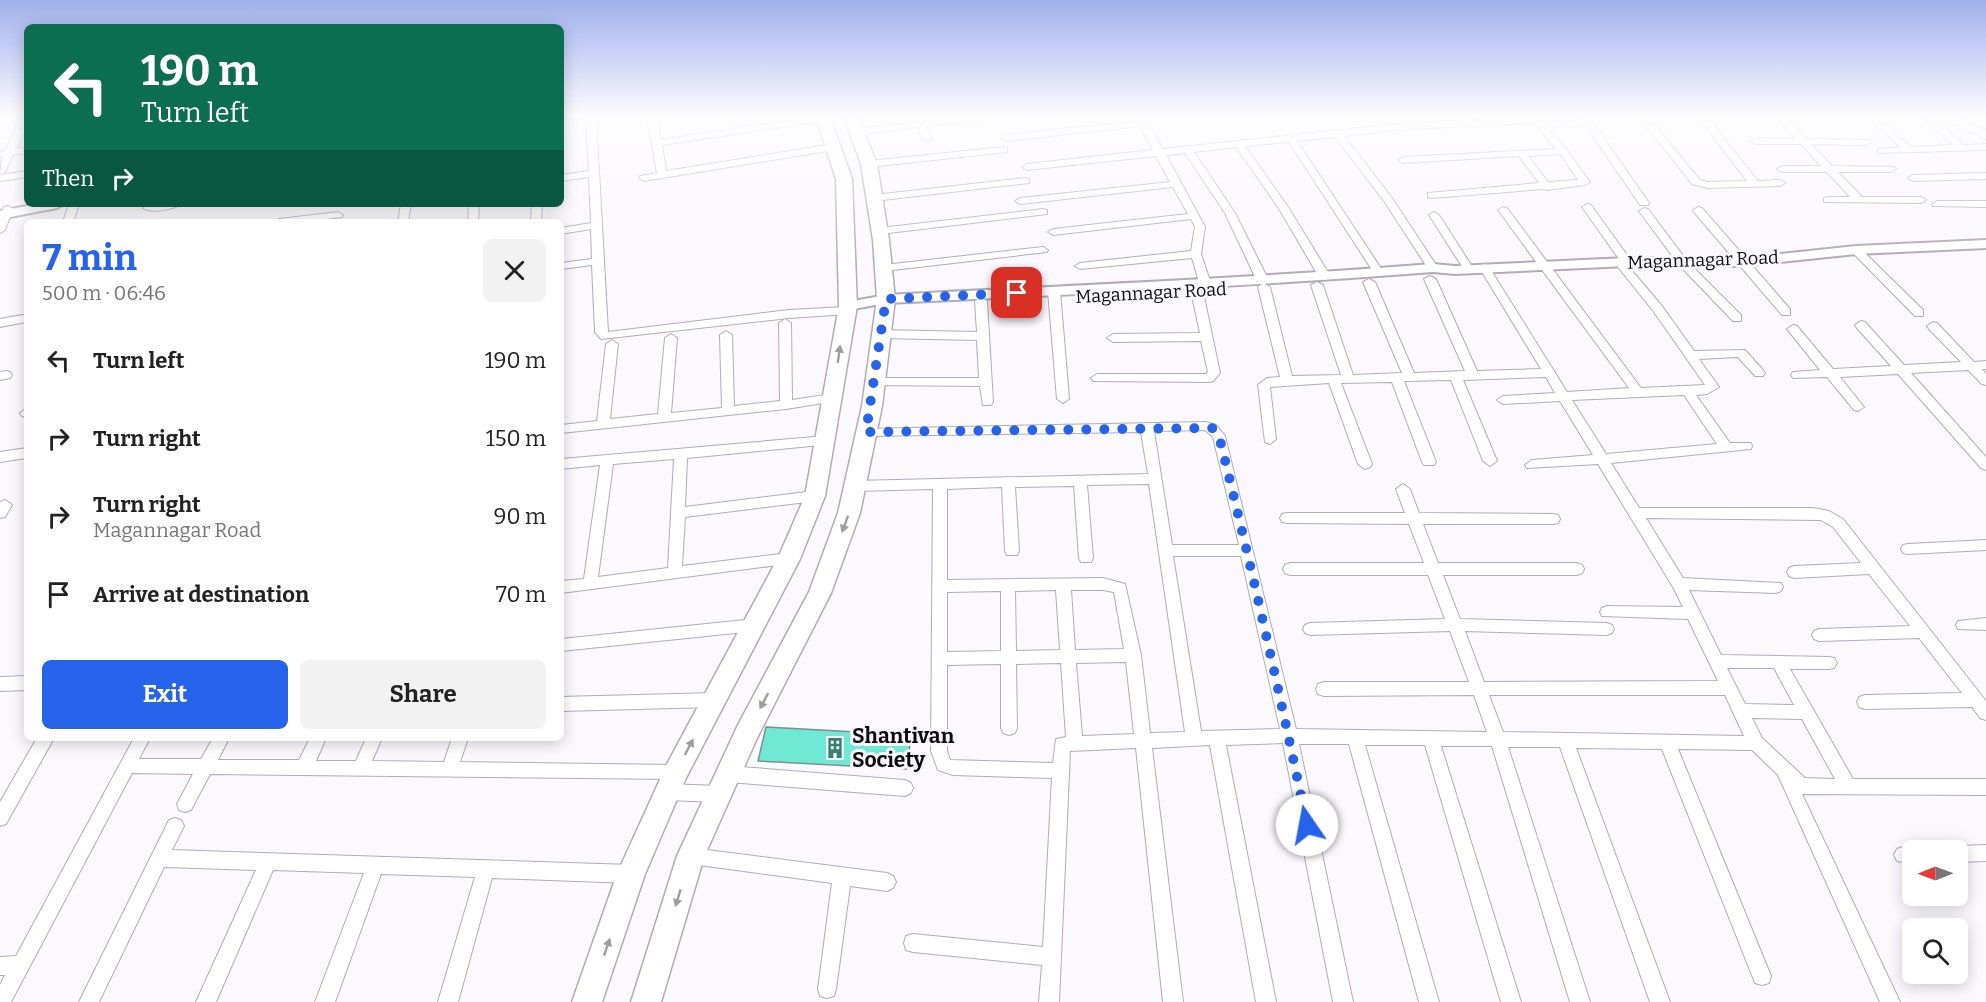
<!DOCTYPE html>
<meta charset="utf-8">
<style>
body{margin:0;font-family:Bitter,serif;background:#f2f2f2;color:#222;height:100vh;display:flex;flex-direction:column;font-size:22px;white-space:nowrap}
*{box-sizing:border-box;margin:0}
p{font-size:20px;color:#767676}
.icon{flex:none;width:33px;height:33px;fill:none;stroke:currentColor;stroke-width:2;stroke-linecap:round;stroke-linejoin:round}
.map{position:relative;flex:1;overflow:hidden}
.drawer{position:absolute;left:24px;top:219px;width:540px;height:522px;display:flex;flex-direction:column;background:#fff;border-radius:9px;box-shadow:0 3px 15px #0003}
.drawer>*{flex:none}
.guide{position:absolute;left:24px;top:24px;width:540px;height:183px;border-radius:9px;box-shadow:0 3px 15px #0003;background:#0b6e4f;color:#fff;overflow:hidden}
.needle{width:39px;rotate:269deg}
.fabs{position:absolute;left:1902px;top:840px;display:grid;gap:12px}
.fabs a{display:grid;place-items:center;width:66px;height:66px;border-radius:9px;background:#fff;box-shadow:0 3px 15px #0003;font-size:30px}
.pin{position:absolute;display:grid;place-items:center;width:51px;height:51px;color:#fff;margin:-26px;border-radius:12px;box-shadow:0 3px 9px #0006}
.me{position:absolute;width:66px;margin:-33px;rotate:348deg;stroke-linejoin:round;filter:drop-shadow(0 0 4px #0008)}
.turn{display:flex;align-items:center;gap:21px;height:126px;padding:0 18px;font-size:27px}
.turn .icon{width:78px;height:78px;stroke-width:2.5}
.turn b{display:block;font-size:42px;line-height:51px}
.then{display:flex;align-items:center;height:57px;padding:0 18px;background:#0003;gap:12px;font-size:22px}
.round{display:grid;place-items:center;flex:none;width:63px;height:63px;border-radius:9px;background:#f2f2f2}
.summary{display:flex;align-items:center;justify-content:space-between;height:102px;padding:0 18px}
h1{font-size:36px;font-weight:700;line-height:45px;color:#2563eb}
.cta{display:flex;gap:12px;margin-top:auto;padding:12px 18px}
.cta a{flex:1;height:69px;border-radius:9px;background:#2563eb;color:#fff;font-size:24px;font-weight:700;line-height:69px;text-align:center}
.cta a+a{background:#f2f2f2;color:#222}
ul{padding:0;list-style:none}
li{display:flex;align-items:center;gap:18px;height:78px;padding:0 18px}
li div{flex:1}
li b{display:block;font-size:22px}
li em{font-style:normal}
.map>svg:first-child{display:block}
.building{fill:#6fe9d4;stroke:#7e8f8c;stroke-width:1.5}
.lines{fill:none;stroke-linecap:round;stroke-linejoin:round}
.minor-casing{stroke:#b2aab8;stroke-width:2}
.tertiary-casing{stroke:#b2aab8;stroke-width:4}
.secondary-casing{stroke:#b2aab8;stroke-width:2}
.primary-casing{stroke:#b2aab8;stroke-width:3}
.minor{fill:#fff;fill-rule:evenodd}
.tertiary{fill:#fff;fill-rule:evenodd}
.secondary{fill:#fff;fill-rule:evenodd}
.primary{fill:#fff;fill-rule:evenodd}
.oneway{fill:#9e9d9f}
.route{stroke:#2563eb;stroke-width:10;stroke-dasharray:0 18}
.labels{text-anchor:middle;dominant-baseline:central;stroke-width:6;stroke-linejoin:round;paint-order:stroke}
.street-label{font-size:18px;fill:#0d0b0f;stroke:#fbf8fe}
.near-poi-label{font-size:21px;font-weight:bold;fill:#0d0b0f;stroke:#fbf8fe;text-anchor:start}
</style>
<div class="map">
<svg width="1986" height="1002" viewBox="0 0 1986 1002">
<rect width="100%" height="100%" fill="#fbf8fe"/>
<path class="building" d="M 766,727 L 911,735 L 907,769 L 758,761 Z"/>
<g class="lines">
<defs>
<g id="minor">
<path d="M 21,117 L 27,117 L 27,125 L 16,149 L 27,147 L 27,153 L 13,155 L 5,172 L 0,175 L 2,157 L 0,156 L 0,152 L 5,151 Z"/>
<path d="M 586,117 L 596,117 L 608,332 L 789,310 L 845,307 L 849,308 L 849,314 L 789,318 L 601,339 L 595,332 L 592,265 L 561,269 L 561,263 L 592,259 L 591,229 L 561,234 L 561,228 L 591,223 L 589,177 L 561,181 L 561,175 L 589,171 Z"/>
<path d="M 647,117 L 657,117 L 661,140 L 810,117 L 828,118 L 823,121 L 662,145 L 666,171 L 833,144 L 838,147 L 833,150 L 644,181 L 639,178 L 640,176 L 657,173 Z"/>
<path d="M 913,117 L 923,117 L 924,121 L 956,117 L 985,117 L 981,120 L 926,126 L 932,139 L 927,142 L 922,139 L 918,127 L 856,135 L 851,132 L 856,129 L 915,122 Z"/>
<path d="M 1135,117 L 1145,117 L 1163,149 L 1406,123 L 1539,117 L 1566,149 L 1590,182 L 1585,185 L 1547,190 L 1543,189 L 1432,198 L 1428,197 L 1428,193 L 1539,183 L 1519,156 L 1403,163 L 1398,160 L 1403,157 L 1556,149 L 1534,123 L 1406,129 L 1344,136 L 1392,198 L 1438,268 L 1433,271 L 1429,270 L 1384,201 L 1335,137 L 1297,141 L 1384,273 L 1379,276 L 1374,273 L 1289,142 L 1245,146 L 1288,207 L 1331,277 L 1325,280 L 1319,277 L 1278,207 L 1236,147 L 1194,152 L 1235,213 L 1269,281 L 1265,284 L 1270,287 L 1292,376 L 1341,375 L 1311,285 L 1317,282 L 1323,285 L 1353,375 L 1402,373 L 1363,282 L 1369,279 L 1375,282 L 1414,373 L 1465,371 L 1424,279 L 1430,276 L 1436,279 L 1477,371 L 1541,369 L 1479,267 L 1484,264 L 1489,267 L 1567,392 L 1629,388 L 1498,210 L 1503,207 L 1507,208 L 1641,388 L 1705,385 L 1654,312 L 1614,262 L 1619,259 L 1582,207 L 1587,204 L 1591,205 L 1632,262 L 1627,265 L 1662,306 L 1694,351 L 1745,350 L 1763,370 L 1765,373 L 1763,376 L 1755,376 L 1738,357 L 1699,359 L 1719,387 L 1707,394 L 1696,395 L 1730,443 L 1751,443 L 1752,446 L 1751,449 L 1611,463 L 1639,508 L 1813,508 L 1829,511 L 1843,519 L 1986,701 L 1986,720 L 1980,718 L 1972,707 L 1865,709 L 1859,707 L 1857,702 L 1859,697 L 1865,695 L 1962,693 L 1919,638 L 1819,641 L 1814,639 L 1812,635 L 1814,631 L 1819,629 L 1910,626 L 1869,574 L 1794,578 L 1789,576 L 1787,572 L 1789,568 L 1794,566 L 1861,563 L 1833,527 L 1821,520 L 1646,518 L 1683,578 L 1781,583 L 1783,587 L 1781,591 L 1776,593 L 1689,590 L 1721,655 L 1829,657 L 1834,658 L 1837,663 L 1834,668 L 1829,669 L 1790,669 L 1853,779 L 1986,779 L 1986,795 L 1802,794 L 1900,1002 L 1880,1002 L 1778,775 L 1752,750 L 1678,749 L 1771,976 L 1769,983 L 1762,985 L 1755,983 L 1662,749 L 1576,748 L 1670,1002 L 1650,1002 L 1560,747 L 1508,747 L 1590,1002 L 1570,1002 L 1492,746 L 1441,746 L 1521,1002 L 1501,1002 L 1425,745 L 1365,745 L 1439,1002 L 1419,1002 L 1349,744 L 1299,744 L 1353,1002 L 1333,1002 L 1283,743 L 1226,745 L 1276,1002 L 1256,1002 L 1210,745 L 1152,748 L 1183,1002 L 1163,1002 L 1136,748 L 1070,751 L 1059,1002 L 1039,1002 L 1042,965 L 913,952 L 906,950 L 904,943 L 906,936 L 913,934 L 1043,947 L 1052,778 L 953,775 L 938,770 L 931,751 L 933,489 L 855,491 L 848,486 L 855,481 L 1148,474 L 1141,432 L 866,436 L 860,432 L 861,429 L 1206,422 L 1216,425 L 1225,436 L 1296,729 L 1487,732 L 1474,695 L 1324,696 L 1318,694 L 1316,689 L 1318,684 L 1324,682 L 1469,682 L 1450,631 L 1310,635 L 1305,633 L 1303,629 L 1305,625 L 1310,623 L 1445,619 L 1428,575 L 1290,575 L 1285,573 L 1283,569 L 1285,565 L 1290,563 L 1424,563 L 1409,524 L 1287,523 L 1282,522 L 1280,518 L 1282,514 L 1287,513 L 1405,513 L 1396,489 L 1403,484 L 1410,489 L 1419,513 L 1553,514 L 1558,515 L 1560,519 L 1558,523 L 1553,524 L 1423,524 L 1438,563 L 1577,563 L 1582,565 L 1584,569 L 1582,573 L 1577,575 L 1443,575 L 1460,619 L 1607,623 L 1612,625 L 1614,629 L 1612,633 L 1607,635 L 1465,631 L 1484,682 L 1718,681 L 1688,619 L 1602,616 L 1600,612 L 1602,608 L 1607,606 L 1683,607 L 1673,587 L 1598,464 L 1527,468 L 1525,465 L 1532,460 L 1593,455 L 1560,401 L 1503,404 L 1497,400 L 1503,396 L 1555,393 L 1546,377 L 1463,380 L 1497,461 L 1490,466 L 1483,461 L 1451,380 L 1404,381 L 1436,462 L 1434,465 L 1424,465 L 1422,462 L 1392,382 L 1341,383 L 1372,464 L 1370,467 L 1365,469 L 1358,464 L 1329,383 L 1270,387 L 1276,439 L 1270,444 L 1265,442 L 1258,385 L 1267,378 L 1280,377 L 1258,287 L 1262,284 L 1257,281 L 1225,213 L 1185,153 L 1166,155 L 1205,227 L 1201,254 L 1213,290 L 1207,293 L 1203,292 L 1220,373 L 1213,381 L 1209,382 L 1093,381 L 1091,378 L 1097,374 L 1206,374 L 1208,372 L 1201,341 L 1113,342 L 1107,338 L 1113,334 L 1200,333 L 1191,291 L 1197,288 L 1201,289 L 1192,258 L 1080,269 L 1075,266 L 1080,263 L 1191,251 L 1195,227 L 1191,219 L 1053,235 L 1048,232 L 1053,229 L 1188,214 L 1173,187 L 1020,204 L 1015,201 L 1020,198 L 1170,182 L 1156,156 L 1027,170 L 1022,167 L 1027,164 L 1153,150 L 1140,126 L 1006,141 L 1001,138 L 1006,135 L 1137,121 ZM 1560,154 L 1578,180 L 1548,182 L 1528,156 ZM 1684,395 L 1717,444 L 1606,454 L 1572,400 ZM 1154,431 L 1205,430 L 1213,437 L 1239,545 L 1172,545 ZM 1149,484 L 1185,732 L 1150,733 L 1141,655 L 1125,584 L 1103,578 L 947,580 L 947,489 L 1002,487 L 1005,551 L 1007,555 L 1017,555 L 1019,551 L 1015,487 L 1074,486 L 1079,558 L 1081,562 L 1091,562 L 1093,558 L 1087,485 ZM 1173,556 L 1241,556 L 1280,729 L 1201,731 ZM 1056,590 L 1060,650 L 1016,651 L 1015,591 ZM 1071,590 L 1103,590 L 1114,592 L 1124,649 L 1075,650 ZM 1001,591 L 1001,651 L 947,652 L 947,592 ZM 1126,662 L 1134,734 L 1082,736 L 1076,663 ZM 1061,663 L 1066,737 L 1056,739 L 1053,763 L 950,760 L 947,751 L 947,665 L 1001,664 L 1001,728 L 1003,733 L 1009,735 L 1015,733 L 1017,728 L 1016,664 ZM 1727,668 L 1774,668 L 1794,705 L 1745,704 ZM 1489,695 L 1725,695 L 1744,736 L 1503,732 ZM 1752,718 L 1802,719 L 1835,779 L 1805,778 L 1762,738 Z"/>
<path d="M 1580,117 L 1589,117 L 1649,203 L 1648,205 L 1640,205 L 1586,126 L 1550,127 L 1545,124 L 1550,121 L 1582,120 Z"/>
<path d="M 1639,117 L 1648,117 L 1700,180 L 1707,182 L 1747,181 L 1698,117 L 1707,117 L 1758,181 L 1780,180 L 1785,183 L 1780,186 L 1707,188 L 1692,184 Z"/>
<path d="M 1776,117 L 1785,117 L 1806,139 L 1870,140 L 1872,142 L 1867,145 L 1811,144 L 1832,166 L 1894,167 L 1896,169 L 1891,172 L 1838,172 L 1862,197 L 1921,197 L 1926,200 L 1921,203 L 1824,202 L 1824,198 L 1828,197 L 1850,197 L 1827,172 L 1782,172 L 1777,169 L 1782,166 L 1821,166 L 1801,144 L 1755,144 L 1750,141 L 1755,138 L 1795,139 Z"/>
<path d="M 1868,117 L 1878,117 L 1910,147 L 1953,145 L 1923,117 L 1933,117 L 1964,145 L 1986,144 L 1986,150 L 1878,153 L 1878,149 L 1900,147 Z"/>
<path d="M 1004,147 L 1007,148 L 1007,152 L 869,167 L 864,164 L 869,161 Z"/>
<path d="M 27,171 L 27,177 L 0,181 L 0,175 Z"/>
<path d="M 1986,173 L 1986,179 L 1913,181 L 1908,178 L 1913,175 Z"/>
<path d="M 1025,178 L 1029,179 L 1029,183 L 874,201 L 869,198 L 874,195 Z"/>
<path d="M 1937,201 L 1986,201 L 1986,207 L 1933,206 L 1932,204 Z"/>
<path d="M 69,204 L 79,204 L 73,222 L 63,222 Z"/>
<path d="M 155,204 L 182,204 C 174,209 151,214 143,208 Z"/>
<path d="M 401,204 L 411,204 L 408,222 L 398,222 Z"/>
<path d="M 469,204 L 479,204 L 478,222 L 468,222 Z"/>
<path d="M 532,204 L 542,204 L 541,222 L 531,222 Z"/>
<path d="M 8,206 L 13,209 L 5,230 L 0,233 L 0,216 L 4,207 Z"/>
<path d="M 1698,207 L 1702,208 L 1790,309 L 1790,315 L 1782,315 L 1694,212 L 1693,210 Z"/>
<path d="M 1644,208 L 1648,209 L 1687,261 L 1741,315 L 1741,321 L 1733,321 L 1679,265 L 1639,211 Z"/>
<path d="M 1043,209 L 1047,210 L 1047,214 L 880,234 L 875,231 L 880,228 Z"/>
<path d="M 338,212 L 343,215 L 342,217 L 305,222 L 274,222 L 279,219 Z"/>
<path d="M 1434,212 L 1439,215 L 1473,268 L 1472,270 L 1468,271 L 1463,268 L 1429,215 Z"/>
<path d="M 1043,247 L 1048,250 L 1047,252 L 884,271 L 879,268 L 884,265 Z"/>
<path d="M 1856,247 L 1860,248 L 1923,310 L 1923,316 L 1915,316 L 1852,252 L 1851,250 Z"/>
<path d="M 1054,288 L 1060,291 L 1069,399 L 1063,403 L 1057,399 L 1048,291 Z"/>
<path d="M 981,297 L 987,301 L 993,402 L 991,405 L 983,405 L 980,386 L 871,385 L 869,382 L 871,379 L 875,378 L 979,378 L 977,340 L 880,338 L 874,334 L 880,330 L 977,332 L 975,301 Z"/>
<path d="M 22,315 L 26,316 L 26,322 L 0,327 L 0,319 Z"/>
<path d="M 785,319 L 791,323 L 792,400 L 832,394 L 836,395 L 838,398 L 836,401 L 786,409 L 561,433 L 561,425 L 597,421 L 606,344 L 612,340 L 618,344 L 610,419 L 658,414 L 665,338 L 671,334 L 677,338 L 671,413 L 722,408 L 720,335 L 726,331 L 732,335 L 734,406 L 780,401 L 779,323 Z"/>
<path d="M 1861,321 L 1865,322 L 1904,365 L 1961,362 L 1929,329 L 1927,326 L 1933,322 L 1937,323 L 1974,362 L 1986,361 L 1986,369 L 1982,369 L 1986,374 L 1986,385 L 1982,384 L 1968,370 L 1911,373 L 1986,457 L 1986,470 L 1981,468 L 1898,374 L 1840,377 L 1864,407 L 1858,411 L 1854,410 L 1827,377 L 1793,378 L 1791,375 L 1793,372 L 1820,370 L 1787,329 L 1793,325 L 1797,326 L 1833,369 L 1891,366 L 1857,328 L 1855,325 Z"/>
<path d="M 6,371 L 10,372 L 12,375 L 10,378 L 0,380 L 0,372 Z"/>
<path d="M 27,408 L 27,417 L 22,416 L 20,413 Z"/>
<path d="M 826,436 L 832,441 L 831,444 L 687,458 L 685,507 L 815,491 L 822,496 L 815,501 L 685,517 L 682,566 L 789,553 L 794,555 L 796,559 L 794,563 L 561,593 L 561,581 L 584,579 L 600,465 L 561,469 L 561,459 ZM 674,459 L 668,568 L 598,577 L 613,464 Z"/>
<path d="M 27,448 L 27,458 L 0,462 L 0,452 Z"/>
<path d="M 5,500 L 12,505 L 5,517 L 0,518 L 0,502 Z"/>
<path d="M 1986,540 L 1986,550 L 1908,554 L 1903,553 L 1901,549 L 1903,545 L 1908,544 Z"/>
<path d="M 1986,618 L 1986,630 L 1958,629 L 1956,625 L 1958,621 Z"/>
<path d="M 755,619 L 760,621 L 762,625 L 760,629 L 755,631 L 561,651 L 561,639 Z"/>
<path d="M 27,676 L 27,690 L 0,691 L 0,677 Z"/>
<path d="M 714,693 L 720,695 L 722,700 L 720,705 L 714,707 L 561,711 L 561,697 Z"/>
<path d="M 37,738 L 54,738 L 6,824 L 0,826 L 0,802 Z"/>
<path d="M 134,738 L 150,738 L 139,759 L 201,759 L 213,738 L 229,738 L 218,760 L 299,760 L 310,738 L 326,738 L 316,761 L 356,761 L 366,738 L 382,738 L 372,761 L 444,762 L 452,738 L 468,738 L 460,762 L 676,765 L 682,767 L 684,772 L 682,777 L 676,779 L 210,774 L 191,810 L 185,812 L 179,810 L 177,804 L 193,774 L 132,773 L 11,1002 L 0,1002 L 0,985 L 5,975 L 0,975 L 0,957 L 16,956 Z"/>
<path d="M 728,766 L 905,780 L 911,783 L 913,788 L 911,793 L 905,796 L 728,782 L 722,779 L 720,774 L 722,769 Z"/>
<path d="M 666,784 L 719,786 L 725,789 L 727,794 L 725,799 L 719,802 L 666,800 L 660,797 L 658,792 L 660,787 Z"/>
<path d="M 175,818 L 181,820 L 184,826 L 172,850 L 631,865 L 637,868 L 640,874 L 637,880 L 631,883 L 492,878 L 458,1002 L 438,1002 L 475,877 L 381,874 L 335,1002 L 315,1002 L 364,873 L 273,870 L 216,1002 L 196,1002 L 256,870 L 164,867 L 99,1002 L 79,1002 L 169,820 Z"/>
<path d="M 1986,845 L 1986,861 L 1958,862 L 1958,850 L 1951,850 L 1958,846 Z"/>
<path d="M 1903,847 L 1918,849 L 1912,850 L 1912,863 L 1897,861 L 1894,855 L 1897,849 Z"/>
<path d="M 691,848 L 887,873 L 893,876 L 896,882 L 893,888 L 887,891 L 850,886 L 836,989 L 834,996 L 827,998 L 820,996 L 818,989 L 832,883 L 691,864 L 685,862 L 682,856 L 685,850 Z"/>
</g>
<g id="tertiary">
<path d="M 38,204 L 63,204 L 57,208 L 0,219 L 0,211 Z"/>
<path d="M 1986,240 L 1986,248 L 1856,254 L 1741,266 L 1627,266 L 1455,274 L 1433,272 C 1251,286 1069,295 886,303 L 848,310 L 841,306 L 848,302 L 886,295 C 1069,286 1251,278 1433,264 L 1455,266 L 1627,258 L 1741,258 L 1856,246 Z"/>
</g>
<path id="secondary" d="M 1937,117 L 1956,117 L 1986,130 L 1986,139 Z"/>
<g id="primary">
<path d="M 816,117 L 830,117 L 852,179 L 857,306 L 825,496 L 800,559 L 686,778 L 645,874 L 602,1002 L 572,1002 L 617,874 L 667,764 L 778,558 L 805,496 L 839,306 L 836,179 Z"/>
<path d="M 844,117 L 858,117 L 877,164 L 889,240 L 895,299 L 882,406 L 860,513 L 831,593 L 757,738 L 704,857 L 661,1002 L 631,1002 L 677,856 L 738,725 L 809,592 L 838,513 L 862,406 L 877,299 L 873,240 L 861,164 Z"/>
</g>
</defs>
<use href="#minor" class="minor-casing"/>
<use href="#tertiary" class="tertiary-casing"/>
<use href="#secondary" class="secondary-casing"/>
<use href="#primary" class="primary-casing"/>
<use href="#minor" class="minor"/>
<use href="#tertiary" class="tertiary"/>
<use href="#secondary" class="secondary"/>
<use href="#primary" class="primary"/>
</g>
<defs><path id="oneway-solid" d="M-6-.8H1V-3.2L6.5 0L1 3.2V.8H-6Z" transform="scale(1.5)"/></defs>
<g class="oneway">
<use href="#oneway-solid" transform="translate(839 354) rotate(-82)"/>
<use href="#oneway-solid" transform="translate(845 524) rotate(110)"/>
<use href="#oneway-solid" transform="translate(764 701) rotate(118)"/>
<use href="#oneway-solid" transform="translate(689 747) rotate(-62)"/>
<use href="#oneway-solid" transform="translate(678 898) rotate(107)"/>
<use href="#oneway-solid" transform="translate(607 947) rotate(-71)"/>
</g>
<linearGradient id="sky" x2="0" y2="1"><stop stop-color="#9fafec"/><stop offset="0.45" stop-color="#fdfcff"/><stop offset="1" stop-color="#fdfcff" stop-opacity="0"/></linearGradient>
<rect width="1986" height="258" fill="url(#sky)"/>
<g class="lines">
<path class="route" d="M 1017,293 L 886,299 L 866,432 L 1212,428 L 1219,436 C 1251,565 1280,694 1307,825"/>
</g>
<defs>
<symbol id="building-bare" viewBox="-9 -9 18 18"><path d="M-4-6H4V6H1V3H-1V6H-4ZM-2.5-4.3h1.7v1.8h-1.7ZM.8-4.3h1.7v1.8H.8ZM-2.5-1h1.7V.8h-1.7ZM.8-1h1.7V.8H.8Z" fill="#3b7f73" stroke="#fbf8fe" stroke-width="2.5" paint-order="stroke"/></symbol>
</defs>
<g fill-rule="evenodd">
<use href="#building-bare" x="820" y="733" width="30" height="30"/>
</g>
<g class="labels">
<g class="street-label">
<text transform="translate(1703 260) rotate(-2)">Magannagar Road</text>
<text transform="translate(1151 293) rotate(-3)">Magannagar Road</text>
</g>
<g class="near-poi-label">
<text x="852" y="736">Shantivan<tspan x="852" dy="24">Society</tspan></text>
</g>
</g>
</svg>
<div class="fabs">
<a><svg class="needle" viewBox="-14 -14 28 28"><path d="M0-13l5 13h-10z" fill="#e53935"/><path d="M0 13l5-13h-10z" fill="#767676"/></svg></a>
<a><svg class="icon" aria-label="search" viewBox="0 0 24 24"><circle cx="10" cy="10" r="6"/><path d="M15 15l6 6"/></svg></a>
</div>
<div class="pin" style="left:1017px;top:293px;background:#d93025"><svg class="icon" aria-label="arrive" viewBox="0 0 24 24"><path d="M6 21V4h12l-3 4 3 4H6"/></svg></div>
<svg class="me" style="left:1307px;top:825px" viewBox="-20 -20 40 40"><circle r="19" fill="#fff"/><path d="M0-13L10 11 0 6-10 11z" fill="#2563eb"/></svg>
<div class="guide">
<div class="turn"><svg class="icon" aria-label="left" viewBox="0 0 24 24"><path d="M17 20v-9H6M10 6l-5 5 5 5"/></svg><div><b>190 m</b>Turn left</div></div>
<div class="then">Then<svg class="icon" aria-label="right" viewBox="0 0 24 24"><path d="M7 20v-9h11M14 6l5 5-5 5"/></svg></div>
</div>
<section class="drawer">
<div class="summary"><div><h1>7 min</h1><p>500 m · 06:46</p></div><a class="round"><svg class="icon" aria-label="close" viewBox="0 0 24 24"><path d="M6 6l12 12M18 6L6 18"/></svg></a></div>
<ul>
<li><svg class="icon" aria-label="left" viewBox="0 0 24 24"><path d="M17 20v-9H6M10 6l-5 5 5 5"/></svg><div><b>Turn left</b></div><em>190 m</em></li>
<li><svg class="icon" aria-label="right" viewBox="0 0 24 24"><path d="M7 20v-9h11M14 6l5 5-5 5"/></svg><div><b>Turn right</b></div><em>150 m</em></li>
<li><svg class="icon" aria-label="right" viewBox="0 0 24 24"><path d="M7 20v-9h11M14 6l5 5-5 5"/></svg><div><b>Turn right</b><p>Magannagar Road</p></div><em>90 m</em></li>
<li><svg class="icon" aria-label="arrive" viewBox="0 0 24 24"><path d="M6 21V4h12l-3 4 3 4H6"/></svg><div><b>Arrive at destination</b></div><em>70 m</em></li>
</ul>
<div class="cta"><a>Exit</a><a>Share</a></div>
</section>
</div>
